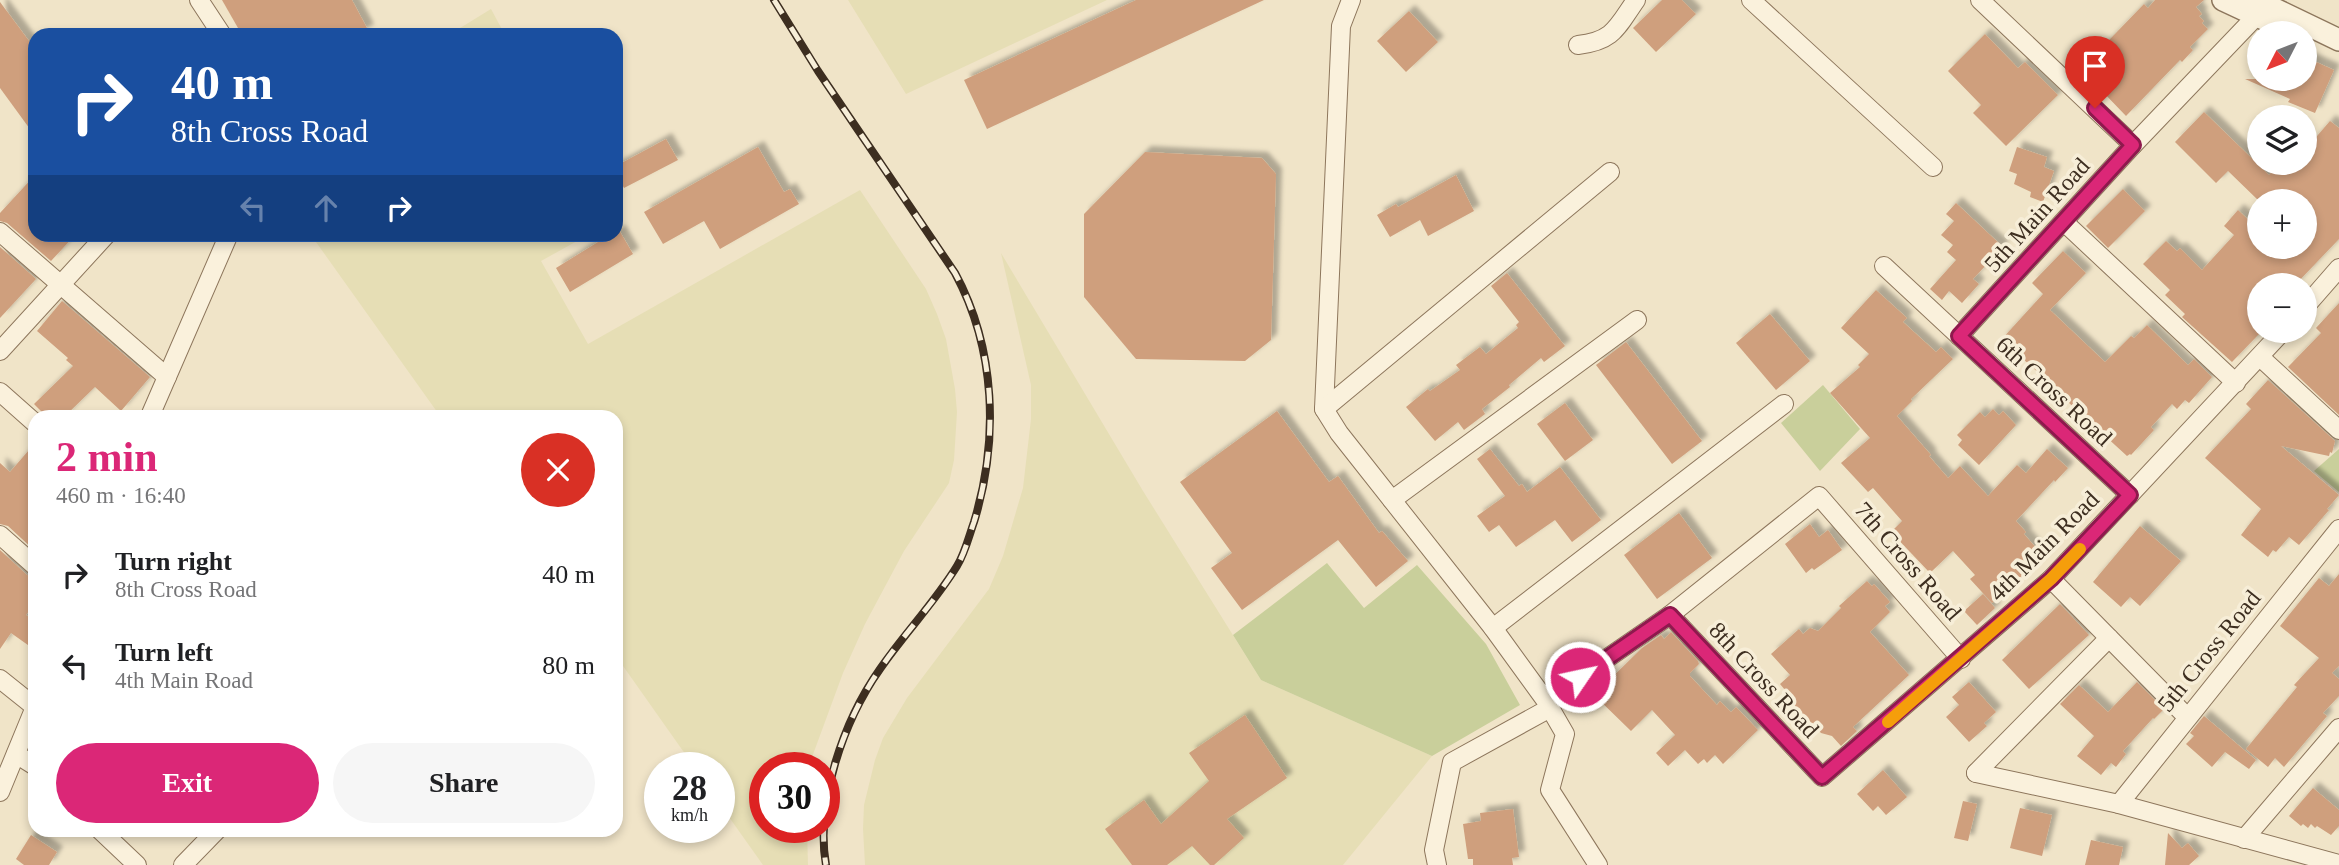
<!DOCTYPE html>
<meta charset="utf-8">
<style>
body{margin:0;font-family:Georgia,serif;background:#f6f6f6;color:#202124;height:100vh;display:flex;flex-direction:column;font-size:26px;white-space:nowrap}
*{box-sizing:border-box;margin:0}
p{font-size:23px;color:#757577}
.icon{flex:none;width:38px;height:38px;fill:none;stroke:currentColor;stroke-width:2;stroke-linecap:round;stroke-linejoin:round}
.map{position:relative;flex:1;overflow:hidden}
.drawer{position:absolute;left:28px;top:410px;width:595px;height:427px;display:flex;flex-direction:column;background:#fff;border-radius:21px;box-shadow:0 4px 10px #0003}
.drawer>*{flex:none}
.guide{position:absolute;left:28px;top:28px;width:595px;height:214px;border-radius:21px;box-shadow:0 4px 10px #0003;background:#1a4fa0;color:#fff;overflow:hidden}
.needle{width:46px;rotate:228deg}
.buttons{position:absolute;left:2247px;top:21px;display:grid;gap:14px}
.buttons a{display:grid;place-items:center;width:70px;height:70px;border-radius:50%;background:#fff;box-shadow:0 4px 10px #0003;font-size:35px}
.speed{position:absolute;left:644px;top:752px;display:flex;gap:14px;font-size:35px;font-weight:700;text-align:center}
.speed>*{display:grid;place-content:center;width:91px;height:91px;border-radius:50%;background:#fff;box-shadow:0 4px 10px #0003;line-height:1}
.speed small{font-size:18px;font-weight:400}
.speed .limit{border:10px solid #d22;background:#fff;color:#111}
.pin{position:absolute;display:grid;place-items:center;width:60px;height:60px;color:#fff;margin:-72px -30px;border-radius:50% 50% 50% 0;rotate:-45deg;box-shadow:0 0 7px #0007}
.pin .icon{rotate:45deg}
.me{position:absolute;width:77px;margin:-38px;rotate:56deg;stroke-linejoin:round;filter:drop-shadow(0 0 5px #0008)}
.turn{display:flex;align-items:center;gap:24px;height:147px;padding:0 28px;font-size:32px}
.turn .icon{width:91px;height:91px;stroke-width:2.5}
.turn b{display:block;font-size:49px;line-height:60px}
.lanes{display:flex;align-items:center;height:66px;padding:0 28px;background:#0003;justify-content:center;gap:35px;direction:ltr}
.lanes .off{opacity:.35}
.round{display:grid;place-items:center;flex:none;width:74px;height:74px;border-radius:37px;background:#f6f6f6}
.overview{display:flex;align-items:center;justify-content:space-between;height:119px;padding:0 28px}
h1{font-size:42px;font-weight:800;line-height:52px;color:#db2777}
.button{display:flex;gap:14px;margin-top:auto;padding:14px 28px}
.button a{flex:1;height:80px;border-radius:42px;background:#db2777;color:#fff;font-size:28px;font-weight:800;line-height:80px;text-align:center}
.button a+a{background:#f6f6f6;color:#202124}
ul{padding:0;list-style:none}
li{display:flex;align-items:center;gap:21px;height:91px;padding:0 28px}
li div{flex:1}
li b{display:block;font-size:26px}
li em{font-style:normal}
.map>svg:first-child{display:block}
.farmland{fill:#e6deb5}
.green{fill:#c9cf9b}
.building{fill:#cf9f7d;filter:url(#shadow)}
.lines{fill:none;stroke-linecap:round;stroke-linejoin:round}
.minor-casing{stroke:#8d765c;stroke-width:20}
.tertiary-casing{stroke:#8d765c;stroke-width:24}
.minor{stroke:#faf1dc;stroke-width:18}
.tertiary{stroke:#faf1dc;stroke-width:21}
.rail-casing{stroke:#3d2e20;stroke-width:8}
.rail{stroke:#f7eed8;stroke-width:5;stroke-dasharray:16;stroke-linecap:butt}
.route-casing{stroke:#8e194d;stroke-width:18}
.route{stroke:#db2777;stroke-width:12}
.slow{stroke:#f59e0b;stroke-width:12}
.labels{text-anchor:middle;dominant-baseline:central;stroke-width:7;stroke-linejoin:round;paint-order:stroke}
.street-label{font-size:24px;fill:#3d2e20;stroke:#f7eed8}
</style>
<div class="map">
<svg width="2339" height="865" viewBox="0 0 2339 865">
<defs>
<filter id="shadow"><feDropShadow dx="6" dy="-6" stdDeviation="2" flood-color="#0004"/></filter>
</defs>
<rect width="100%" height="100%" fill="#f0e4c8"/>
<g class="farmland">
<path d="M 848,0 L 1107,0 L 906,94 Z"/>
<path d="M 491,9 L 505,35 L 448,35 L 465,25 Z"/>
<path d="M 860,190 L 926,289 L 937,314 L 946,339 L 955,389 L 957,412 L 954,460 L 949,483 L 904,551 L 865,624 L 843,673 L 808,768 L 765,768 L 765,828 L 807,828 L 808,865 L 763,865 L 719,803 L 719,768 L 695,768 L 616,656 L 616,416 L 440,416 L 311,235 L 588,235 L 541,261 L 588,344 Z"/>
<path d="M 1001,253 L 1143,491 L 1261,680 L 1432,756 L 1343,865 L 865,865 L 863,829 L 864,805 L 875,760 L 883,738 L 907,698 L 989,589 L 1003,556 L 1023,488 L 1031,419 L 1031,385 Z"/>
</g>
<g class="green">
<path d="M 1823,385 L 1860,429 L 1820,471 L 1781,423 Z"/>
<path d="M 2339,449 L 2339,492 L 2314,471 Z"/>
<path d="M 1327,563 L 1364,608 L 1417,565 L 1486,644 L 1520,705 L 1432,756 L 1261,680 L 1233,635 Z"/>
</g>
<g class="building">
<path d="M 222,0 L 352,0 L 368,30 L 359,35 L 242,35 Z"/>
<path d="M 1136,0 L 1264,0 L 987,129 L 964,80 Z"/>
<path d="M 1662,0 L 1682,0 L 1696,14 L 1656,52 L 1633,28 Z"/>
<path d="M 2155,0 L 2204,0 L 2196,7 L 2202,14 L 2199,16 L 2204,21 L 2202,23 L 2208,29 L 2190,47 L 2193,50 L 2182,62 L 2180,60 L 2126,116 L 2102,91 L 2104,88 L 2082,68 L 2144,4 L 2148,8 Z"/>
<path d="M 0,2 L 35,49 L 35,136 L 0,88 Z"/>
<path d="M 1409,11 L 1438,42 L 1406,72 L 1377,41 Z"/>
<path d="M 1985,34 L 2018,68 L 2025,62 L 2058,95 L 2006,146 L 1973,113 L 1981,105 L 1948,71 Z"/>
<path d="M 2305,57 L 2334,70 L 2315,113 L 2288,102 L 2290,99 L 2245,79 L 2305,79 Z"/>
<path d="M 2204,112 L 2269,175 L 2280,163 L 2305,163 L 2305,150 L 2330,121 L 2339,128 L 2339,239 L 2295,285 L 2259,285 L 2259,334 L 2232,362 L 2182,317 L 2185,314 L 2165,295 L 2170,290 L 2143,264 L 2166,241 L 2177,251 L 2180,248 L 2202,270 L 2234,235 L 2224,226 L 2238,210 L 2259,230 L 2259,247 L 2305,247 L 2305,201 L 2259,201 L 2228,171 L 2216,183 L 2175,142 Z"/>
<path d="M 666,139 L 678,160 L 624,188 L 616,173 L 616,166 Z"/>
<path d="M 758,147 L 784,192 L 790,189 L 799,204 L 720,249 L 704,221 L 663,244 L 644,212 Z"/>
<path d="M 2017,147 L 2047,157 L 2044,167 L 2054,171 L 2043,202 L 2030,197 L 2031,192 L 2014,184 L 2017,174 L 2009,171 Z"/>
<path d="M 1145,152 L 1262,158 L 1276,174 L 1271,340 L 1245,361 L 1136,359 L 1084,297 L 1084,214 Z"/>
<path d="M 35,175 L 35,234 L 76,234 L 51,261 L 7,223 L 0,221 L 0,213 Z"/>
<path d="M 1456,175 L 1474,211 L 1428,236 L 1420,220 L 1390,237 L 1377,215 L 1396,204 L 1398,207 Z"/>
<path d="M 2123,189 L 2145,211 L 2108,248 L 2086,226 Z"/>
<path d="M 1956,203 L 2003,247 L 1973,279 L 1979,284 L 1962,303 L 1949,291 L 1942,300 L 1930,289 L 1956,260 L 1947,252 L 1953,245 L 1941,235 L 1954,221 L 1946,214 Z"/>
<path d="M 619,230 L 633,254 L 570,292 L 556,268 L 611,234 L 616,234 Z"/>
<path d="M 0,247 L 36,279 L 0,318 Z"/>
<path d="M 2063,251 L 2086,273 L 2050,310 L 2105,362 L 2131,336 L 2134,338 L 2147,325 L 2188,365 L 2194,359 L 2212,377 L 2189,403 L 2185,400 L 2177,409 L 2172,404 L 2151,427 L 2154,430 L 2131,455 L 2130,454 L 2127,456 L 2068,402 L 2070,400 L 2001,340 L 2043,294 L 2032,283 Z"/>
<path d="M 1507,273 L 1565,346 L 1544,362 L 1541,358 L 1509,385 L 1510,387 L 1482,409 L 1485,414 L 1464,430 L 1458,422 L 1435,441 L 1406,407 L 1428,389 L 1430,391 L 1460,370 L 1456,365 L 1480,347 L 1486,354 L 1518,328 L 1516,325 L 1519,322 L 1491,286 Z"/>
<path d="M 1876,290 L 1907,318 L 1903,322 L 1936,352 L 1941,347 L 1953,359 L 1911,399 L 1912,401 L 1897,416 L 1931,455 L 1929,456 L 1948,478 L 1960,466 L 1988,496 L 2017,465 L 2026,473 L 2047,449 L 2068,468 L 2055,482 L 2054,480 L 2016,521 L 2026,532 L 2024,534 L 2044,557 L 1992,603 L 1970,579 L 1975,575 L 1953,551 L 1930,573 L 1891,532 L 1902,521 L 1873,488 L 1868,492 L 1841,463 L 1870,438 L 1830,393 L 1860,367 L 1858,365 L 1869,354 L 1841,328 Z"/>
<path d="M 62,301 L 150,377 L 121,411 L 95,387 L 65,416 L 46,416 L 34,404 L 73,366 L 66,360 L 68,358 L 37,331 Z"/>
<path d="M 2339,303 L 2339,415 L 2288,367 L 2321,333 L 2316,328 Z"/>
<path d="M 1770,314 L 1810,361 L 1776,390 L 1736,343 Z"/>
<path d="M 1626,342 L 1702,441 L 1672,464 L 1596,365 Z"/>
<path d="M 2268,380 L 2335,441 L 2332,453 L 2330,452 L 2329,456 L 2281,446 L 2339,495 L 2327,509 L 2329,510 L 2299,545 L 2289,537 L 2276,552 L 2273,550 L 2268,557 L 2241,535 L 2261,509 L 2205,458 L 2251,409 L 2246,404 Z"/>
<path d="M 1565,403 L 1593,440 L 1565,461 L 1537,424 Z"/>
<path d="M 1993,409 L 1999,415 L 2003,411 L 2016,425 L 1979,465 L 1958,445 L 1962,440 L 1957,435 L 1980,412 L 1985,417 Z"/>
<path d="M 1277,411 L 1329,482 L 1338,476 L 1379,533 L 1382,531 L 1408,561 L 1376,587 L 1338,540 L 1242,610 L 1211,568 L 1232,553 L 1180,482 Z"/>
<path d="M 35,443 L 35,551 L 8,526 L 0,524 L 0,463 L 10,472 Z"/>
<path d="M 1490,449 L 1519,486 L 1522,484 L 1527,492 L 1560,467 L 1601,520 L 1572,542 L 1555,520 L 1516,547 L 1499,525 L 1489,532 L 1477,516 L 1505,496 L 1477,459 Z"/>
<path d="M 1679,513 L 1712,558 L 1657,599 L 1624,555 Z"/>
<path d="M 1810,524 L 1819,537 L 1828,530 L 1842,550 L 1814,570 L 1812,568 L 1806,573 L 1785,544 Z"/>
<path d="M 2140,526 L 2181,561 L 2140,606 L 2130,597 L 2121,607 L 2093,582 Z"/>
<path d="M 0,550 L 27,575 L 35,577 L 35,603 L 26,615 L 35,621 L 35,650 L 11,633 L 0,649 Z"/>
<path d="M 2339,574 L 2339,666 L 2332,673 L 2339,679 L 2339,696 L 2323,713 L 2327,716 L 2284,767 L 2275,758 L 2268,767 L 2246,749 L 2297,687 L 2294,685 L 2319,658 L 2280,626 L 2319,578 L 2329,586 Z"/>
<path d="M 1867,581 L 1872,586 L 1874,584 L 1890,602 L 1885,606 L 1890,612 L 1870,632 L 1909,675 L 1853,727 L 1857,731 L 1841,746 L 1832,736 L 1821,733 L 1807,718 L 1801,723 L 1789,710 L 1796,703 L 1780,684 L 1790,675 L 1771,654 L 1799,629 L 1803,634 L 1810,628 L 1818,631 L 1841,608 L 1839,606 Z"/>
<path d="M 1983,594 L 1995,608 L 1977,625 L 1964,611 Z"/>
<path d="M 2060,604 L 2089,635 L 2029,689 L 2002,660 Z"/>
<path d="M 1671,632 L 1698,661 L 1699,664 L 1690,673 L 1690,676 L 1717,705 L 1720,701 L 1731,712 L 1736,707 L 1758,730 L 1723,764 L 1715,755 L 1707,763 L 1704,759 L 1698,764 L 1685,750 L 1668,766 L 1656,753 L 1675,735 L 1652,710 L 1631,731 L 1594,695 L 1642,648 L 1661,635 L 1664,639 Z"/>
<path d="M 1969,682 L 1996,712 L 1984,723 L 1987,726 L 1969,742 L 1946,717 L 1959,705 L 1952,697 Z"/>
<path d="M 2137,682 L 2164,709 L 2154,719 L 2153,718 L 2123,751 L 2126,754 L 2116,767 L 2111,763 L 2101,775 L 2077,756 L 2094,736 L 2060,704 L 2079,685 L 2108,712 Z"/>
<path d="M 1245,715 L 1287,778 L 1227,819 L 1244,838 L 1214,865 L 1210,865 L 1192,846 L 1167,865 L 1132,865 L 1105,829 L 1144,800 L 1161,824 L 1209,781 L 1189,753 Z"/>
<path d="M 2204,716 L 2256,760 L 2249,769 L 2225,752 L 2212,767 L 2186,744 L 2194,736 L 2190,733 Z"/>
<path d="M 1883,770 L 1907,797 L 1886,815 L 1878,806 L 1873,811 L 1857,794 Z"/>
<path d="M 2313,788 L 2339,810 L 2339,826 L 2331,835 L 2317,826 L 2315,828 L 2311,824 L 2308,828 L 2303,824 L 2301,826 L 2289,816 Z"/>
<path d="M 1963,801 L 1977,804 L 1968,841 L 1954,838 Z"/>
<path d="M 2020,808 L 2052,815 L 2042,856 L 2010,848 Z"/>
<path d="M 1513,809 L 1519,857 L 1512,858 L 1513,865 L 1473,865 L 1473,859 L 1468,859 L 1463,824 L 1481,821 L 1480,813 Z"/>
<path d="M 2168,833 L 2182,848 L 2188,843 L 2199,856 L 2189,865 L 2165,865 Z"/>
<path d="M 31,835 L 57,852 L 49,865 L 24,865 L 16,859 Z"/>
<path d="M 2091,840 L 2123,847 L 2119,865 L 2085,865 Z"/>
</g>
<g class="lines">
<defs>
<g id="minor">
<path d="M 199,0 L 222,35"/>
<path d="M 1351,0 L 1341,26 L 1324,409 L 1339,433 L 1493,628 L 1546,701 L 1565,734 L 1550,790 L 1598,865"/>
<path d="M 1751,0 L 1933,167"/>
<path d="M 1980,0 L 2133,145"/>
<path d="M 1578,45 C 1614,41 1617,27 1636,0"/>
<path d="M 2064,222 L 2236,383"/>
<path d="M 0,232 L 167,377"/>
<path d="M 1884,266 L 2130,495"/>
<path d="M 2305,307 L 2339,268"/>
<path d="M 1959,336 L 2133,145 L 2264,8"/>
<path d="M 0,351 L 107,234"/>
<path d="M 2260,357 L 2339,430"/>
<path d="M 0,392 L 35,423"/>
<path d="M 1324,409 L 1610,172"/>
<path d="M 150,416 L 229,234"/>
<path d="M 1392,500 L 1637,320"/>
<path d="M 0,535 L 35,566"/>
<path d="M 2051,579 L 2187,717"/>
<path d="M 1670,615 L 1822,777 L 2051,579 L 2283,331"/>
<path d="M 1493,628 L 1784,404"/>
<path d="M 1580,677 L 1670,615 L 1819,496 L 1961,659"/>
<path d="M 0,679 L 35,707"/>
<path d="M 16,754 L 35,766"/>
<path d="M 1976,773 L 2119,804 L 2339,864"/>
<path d="M 1976,773 L 2109,638"/>
<path d="M 0,792 L 35,707"/>
<path d="M 2119,804 L 2339,529"/>
<path d="M 100,830 L 137,865"/>
<path d="M 2244,839 L 2339,728"/>
<path d="M 183,865 L 217,830"/>
<path d="M 1437,865 L 1434,850 L 1452,762 L 1550,708"/>
</g>
<g id="tertiary">
<path d="M 2223,0 L 2270,22"/>
<path d="M 2256,0 L 2339,40"/>
</g>
</defs>
<use href="#minor" class="minor-casing"/>
<use href="#tertiary" class="tertiary-casing"/>
<use href="#minor" class="minor"/>
<use href="#tertiary" class="tertiary"/>
<defs>
<path id="rail" d="M 774,0 L 818,71 L 955,273 C 996,349 999,440 974,522 C 969,536 965,553 957,566 C 935,602 904,634 880,669 C 844,720 815,802 826,865"/>
</defs>
<use href="#rail" class="rail-casing"/>
<use href="#rail" class="rail"/>
</g>
<g class="lines">
<defs>
<path id="route" d="M 1580,677 L 1670,615 L 1822,777 L 2051,579 L 2130,495 L 1959,336 L 2133,145 L 2095,108"/>
</defs>
<use href="#route" class="route-casing"/>
<use href="#route" class="route"/>
<path class="slow" d="M 1888,722 L 2051,579 L 2080,549"/>
</g>
<g class="labels">
<g class="street-label">
<text transform="translate(2037 215) rotate(-48)">5th Main Road</text>
<text transform="translate(2054 391) rotate(43)">6th Cross Road</text>
<text transform="translate(2044 546) rotate(-45)">4th Main Road</text>
<text transform="translate(1908 561) rotate(49)">7th Cross Road</text>
<text transform="translate(2209 651) rotate(-51)">5th Cross Road</text>
<text transform="translate(1764 680) rotate(47)">8th Cross Road</text>
</g>
</g>
</svg>
<div class="buttons">
<a><svg class="needle" viewBox="-14 -14 28 28"><path d="M0-13l5 13h-10z" fill="#e53935"/><path d="M0 13l5-13h-10z" fill="#757577"/></svg></a>
<a><svg class="icon" aria-label="layers" viewBox="0 0 24 24"><path d="M12 4l9 5-9 5-9-5zM3 14l9 5 9-5"/></svg></a>
<a>+</a>
<a>−</a>
</div>
<div class="speed"><div>28<small>km/h</small></div><div class="limit">30</div></div>
<div class="pin" style="left:2095px;top:108px;background:#d93025"><svg class="icon" aria-label="arrive" viewBox="0 0 24 24"><path d="M6 21V4h12l-3 4 3 4H6"/></svg></div>
<svg class="me" style="left:1580px;top:677px" viewBox="-20 -20 40 40"><circle r="17" fill="#db2777" stroke="#fff" stroke-width="3"/><path d="M0-11L8 9 0 5-8 9z" fill="#fff"/></svg>
<div class="guide">
<div class="turn"><svg class="icon" aria-label="right" viewBox="0 0 24 24"><path d="M7 20v-9h11M14 6l5 5-5 5"/></svg><div><b>40 m</b>8th Cross Road</div></div>
<div class="lanes"><svg class="icon off" aria-label="left" viewBox="0 0 24 24"><path d="M17 20v-9H6M10 6l-5 5 5 5"/></svg><svg class="icon off" aria-label="ahead" viewBox="0 0 24 24"><path d="M12 20V5M6 11l6-6 6 6"/></svg><svg class="icon" aria-label="right" viewBox="0 0 24 24"><path d="M7 20v-9h11M14 6l5 5-5 5"/></svg></div>
</div>
<section class="drawer">
<div class="overview"><div><h1>2 min</h1><p>460 m · 16:40</p></div><a class="round" style="background:#d93025;color:#fff"><svg class="icon" aria-label="close" viewBox="0 0 24 24"><path d="M6 6l12 12M18 6L6 18"/></svg></a></div>
<ul>
<li><svg class="icon" aria-label="right" viewBox="0 0 24 24"><path d="M7 20v-9h11M14 6l5 5-5 5"/></svg><div><b>Turn right</b><p>8th Cross Road</p></div><em>40 m</em></li>
<li><svg class="icon" aria-label="left" viewBox="0 0 24 24"><path d="M17 20v-9H6M10 6l-5 5 5 5"/></svg><div><b>Turn left</b><p>4th Main Road</p></div><em>80 m</em></li>
</ul>
<div class="button"><a>Exit</a><a>Share</a></div>
</section>
</div>
